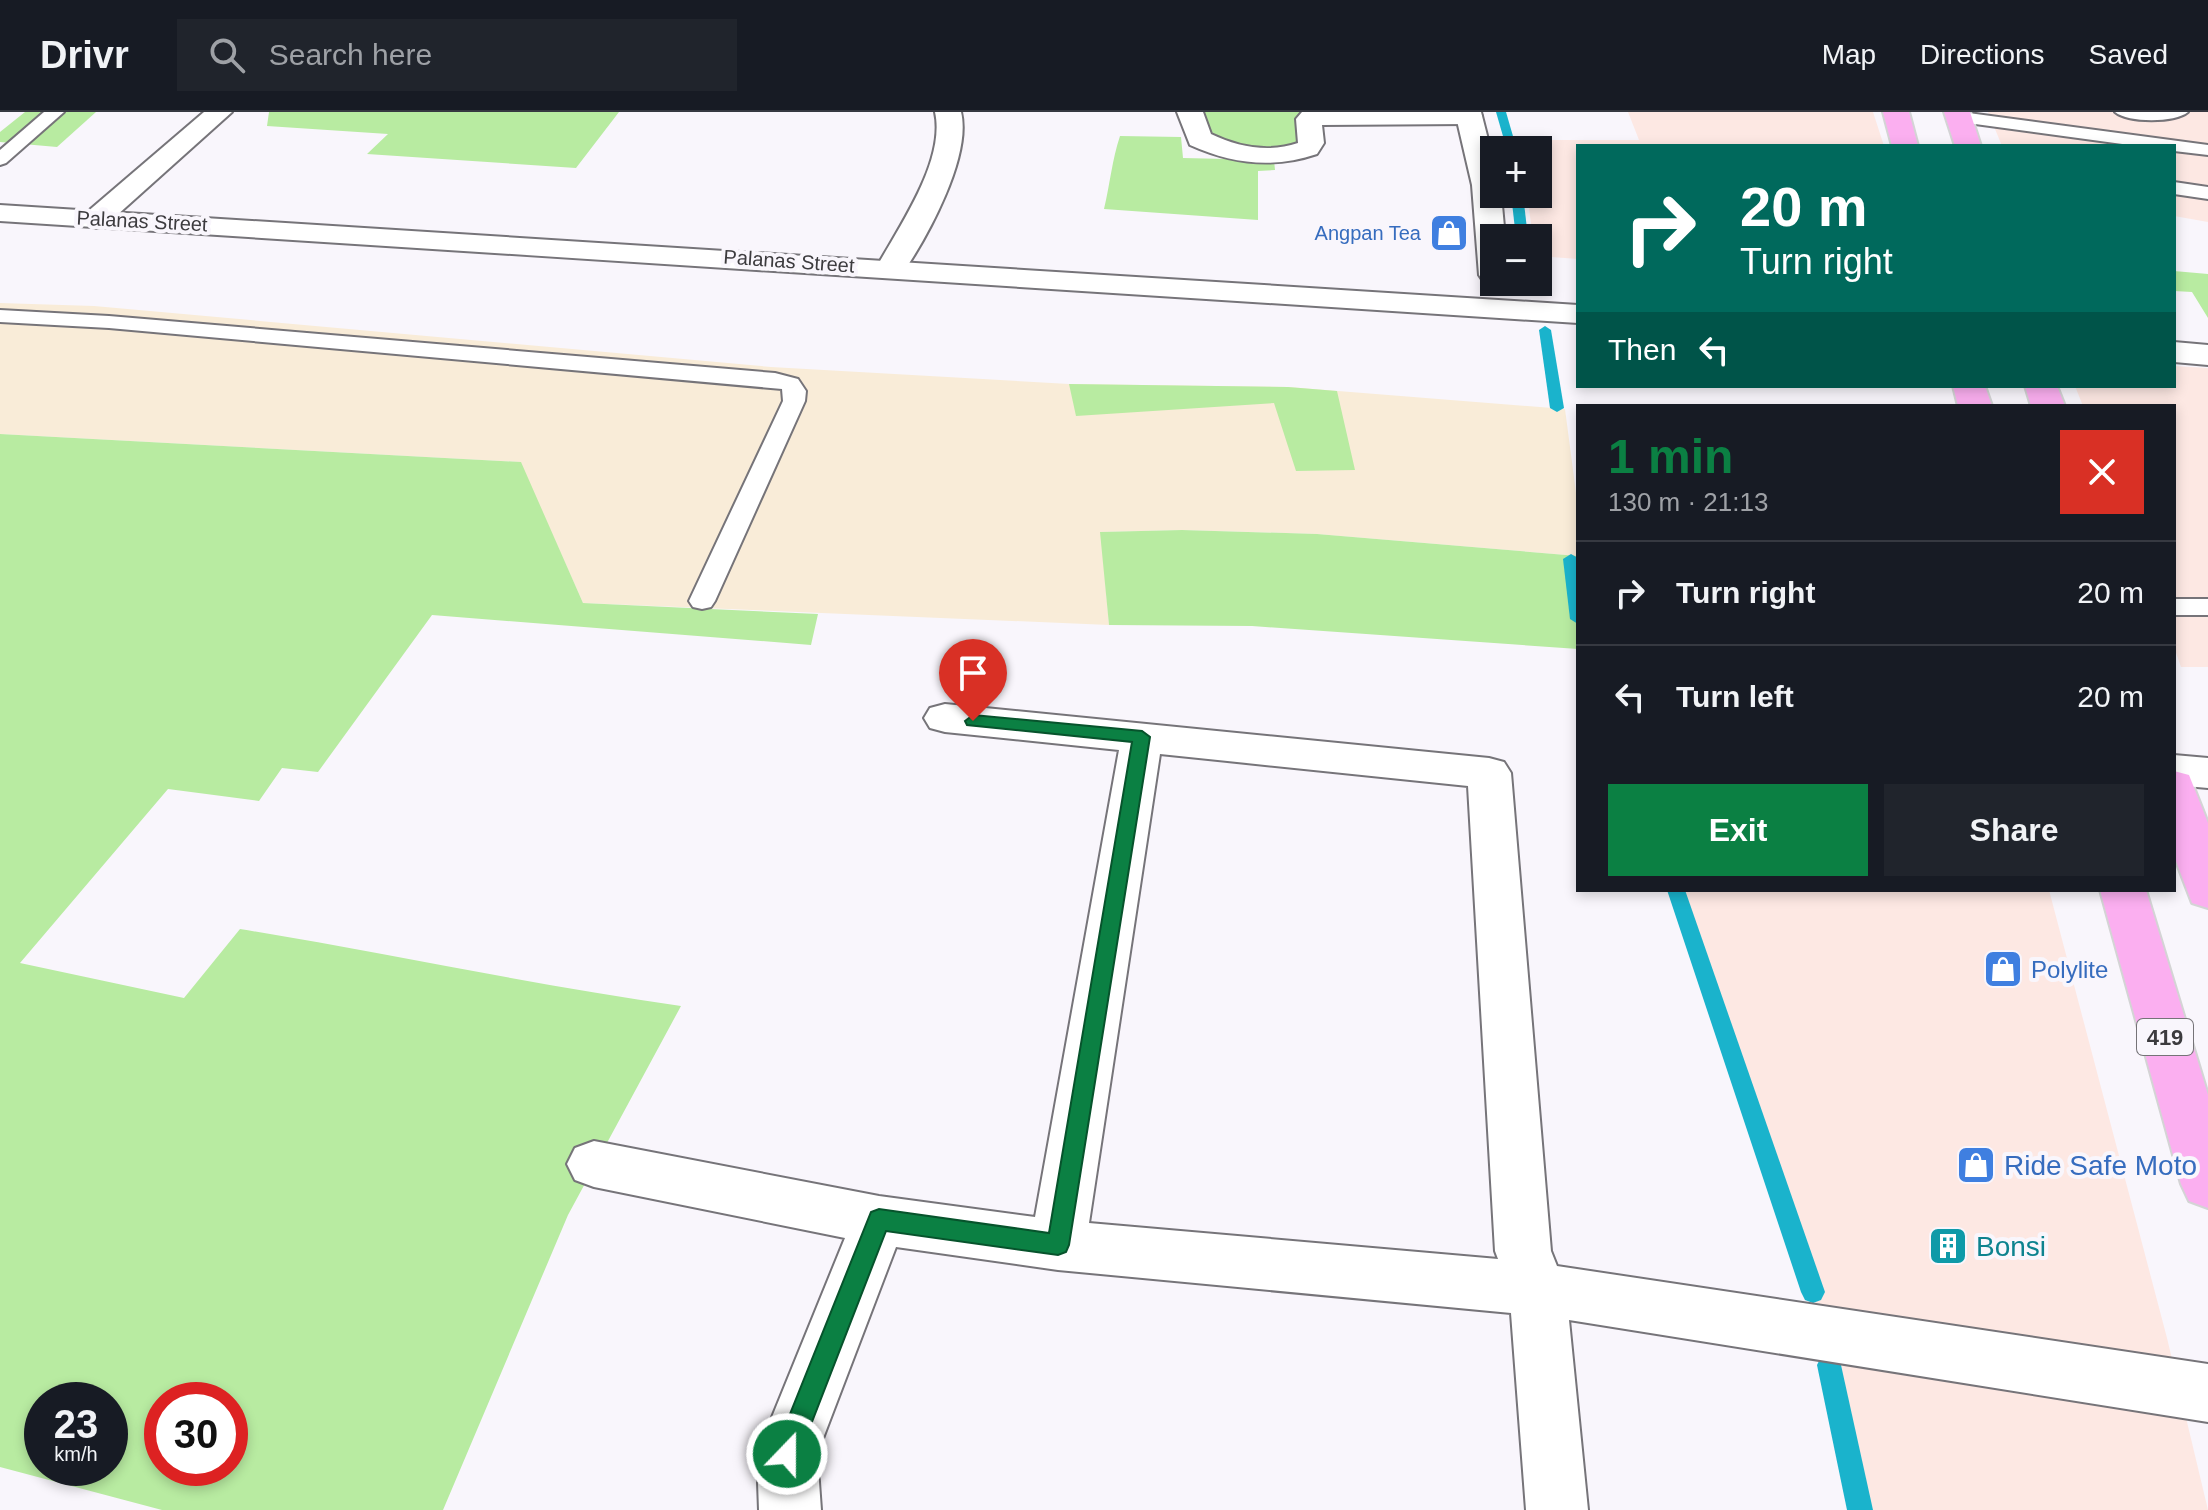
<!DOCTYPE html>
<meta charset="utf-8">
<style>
body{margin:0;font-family:Arial,sans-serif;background:#20242c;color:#f1f3f6;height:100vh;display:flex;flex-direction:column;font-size:30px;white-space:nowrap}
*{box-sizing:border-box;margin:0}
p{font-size:26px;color:#9ea1a6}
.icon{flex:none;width:44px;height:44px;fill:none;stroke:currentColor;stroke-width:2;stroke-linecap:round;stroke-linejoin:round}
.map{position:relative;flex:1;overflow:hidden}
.panel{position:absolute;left:1576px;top:292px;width:600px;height:488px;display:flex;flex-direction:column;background:#171b24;border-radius:0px;box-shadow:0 4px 12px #0003}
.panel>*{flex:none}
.hud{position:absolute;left:1576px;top:32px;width:600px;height:244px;border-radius:0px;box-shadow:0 4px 12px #0003;background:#00695c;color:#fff;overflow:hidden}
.tools{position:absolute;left:1480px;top:24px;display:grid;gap:16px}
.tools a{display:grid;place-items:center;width:72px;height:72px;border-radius:0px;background:#171b24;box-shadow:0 4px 12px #0003;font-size:40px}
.speed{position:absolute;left:24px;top:1270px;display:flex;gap:16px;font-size:40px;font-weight:700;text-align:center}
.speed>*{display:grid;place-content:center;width:104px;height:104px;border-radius:50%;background:#171b24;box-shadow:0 4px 12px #0003;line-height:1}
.speed small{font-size:20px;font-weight:400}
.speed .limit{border:12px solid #d22;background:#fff;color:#111}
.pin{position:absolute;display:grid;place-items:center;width:68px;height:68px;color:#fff;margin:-82px -34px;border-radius:50% 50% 50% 0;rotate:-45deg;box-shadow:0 0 8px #0007}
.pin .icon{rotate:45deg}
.me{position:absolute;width:88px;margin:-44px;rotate:22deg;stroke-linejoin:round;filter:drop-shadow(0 0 6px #0008)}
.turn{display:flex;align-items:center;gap:28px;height:168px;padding:0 32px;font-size:36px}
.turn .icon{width:104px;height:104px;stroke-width:2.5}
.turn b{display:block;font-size:56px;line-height:68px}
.then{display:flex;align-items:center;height:76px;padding:0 32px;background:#0003;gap:16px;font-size:30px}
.round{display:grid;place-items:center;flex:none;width:84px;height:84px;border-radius:0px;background:#20242c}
.summary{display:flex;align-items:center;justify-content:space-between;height:136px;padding:0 32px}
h1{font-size:48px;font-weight:800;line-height:60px;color:#0b8043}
.button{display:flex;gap:16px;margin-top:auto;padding:16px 32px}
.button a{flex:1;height:92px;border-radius:0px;background:#0b8043;color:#fff;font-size:32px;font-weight:800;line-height:92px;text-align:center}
.button a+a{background:#20242c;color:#f1f3f6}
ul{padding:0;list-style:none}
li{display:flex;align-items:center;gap:24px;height:104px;padding:0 32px;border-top:2px solid #363941}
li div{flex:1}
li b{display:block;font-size:30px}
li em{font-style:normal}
header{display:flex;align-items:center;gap:48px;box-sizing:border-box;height:112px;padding:0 40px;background:#171b24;border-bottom:2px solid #363941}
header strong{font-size:38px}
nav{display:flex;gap:44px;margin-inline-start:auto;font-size:28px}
.search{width:560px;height:72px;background:#20242c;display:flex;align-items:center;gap:20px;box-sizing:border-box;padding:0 28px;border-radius:0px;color:#9ea1a6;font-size:30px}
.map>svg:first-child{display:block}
.commercial{fill:#fde8e3}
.industrial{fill:#f9ecd8}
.green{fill:#b8eba1;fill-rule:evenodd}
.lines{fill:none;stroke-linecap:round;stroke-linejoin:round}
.stream{fill:#1ab3cc;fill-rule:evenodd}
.service-casing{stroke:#767479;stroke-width:4}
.minor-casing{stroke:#767479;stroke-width:4}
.tertiary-casing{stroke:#767479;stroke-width:4}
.secondary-casing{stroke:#767479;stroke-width:4}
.trunk-casing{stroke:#d4d4d5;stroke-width:4}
.service{fill:#fff;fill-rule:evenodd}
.minor{fill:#fff;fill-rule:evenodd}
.tertiary{fill:#fff;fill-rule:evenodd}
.secondary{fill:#fff;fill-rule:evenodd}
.trunk{fill:#fbaff0;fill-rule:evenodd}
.route{fill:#0b8043;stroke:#07532c;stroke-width:2}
.labels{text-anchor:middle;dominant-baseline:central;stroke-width:8;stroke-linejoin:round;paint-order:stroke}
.far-street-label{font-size:20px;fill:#3c3b3e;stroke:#f9f6fc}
.far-shop-label{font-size:20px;fill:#366cbe;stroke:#f9f6fc;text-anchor:end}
.shield{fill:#f9f6fc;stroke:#757377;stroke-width:2}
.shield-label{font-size:22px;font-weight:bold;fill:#3c3b3e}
.shop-label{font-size:24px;fill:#366cbe;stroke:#f9f6fc;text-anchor:start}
.near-shop-label{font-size:28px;fill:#366cbe;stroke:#f9f6fc;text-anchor:start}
.near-culture-label{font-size:28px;fill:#0d838f;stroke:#f9f6fc;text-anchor:start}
</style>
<header>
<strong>Drivr</strong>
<div class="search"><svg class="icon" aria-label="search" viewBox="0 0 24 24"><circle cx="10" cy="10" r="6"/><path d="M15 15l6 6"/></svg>Search here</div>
<nav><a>Map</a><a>Directions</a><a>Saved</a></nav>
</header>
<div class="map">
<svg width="2208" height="1398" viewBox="0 0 2208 1398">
<rect width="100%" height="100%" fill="#f9f6fc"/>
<g class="commercial">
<path d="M 1628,0 L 1873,0 L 1884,34 L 1578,34 L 1578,147 L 1538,144 L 1538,126 L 1533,126 L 1527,82 L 1538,82 L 1538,38 L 1521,38 L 1520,28 L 1639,28 Z"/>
<path d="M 1988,0 L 2208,0 L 2208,110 L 2174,104 L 2174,34 L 2002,34 Z"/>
<path d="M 2174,254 L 2208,256 L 2208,555 L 2181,555 L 2174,535 L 2174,294 L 2083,294 L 2075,274 L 2174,274 Z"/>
<path d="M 1676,778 L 2049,778 L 2167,1226 L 2208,1398 L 1860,1398 L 1813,1180 Z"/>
</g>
<path class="industrial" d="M 0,191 L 94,194 L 771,255 L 1069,272 L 1288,275 L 1565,297 L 1578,396 L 1578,444 L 1317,422 L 1182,418 L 1101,420 L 1109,513 L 583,491 L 520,350 L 0,322 Z"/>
<g class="green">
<path d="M 25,0 L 96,0 L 57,35 L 0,30 L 0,20 Z"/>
<path d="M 269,0 L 619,0 L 576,56 L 367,42 L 388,22 L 267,14 Z"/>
<path d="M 1203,0 L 1312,0 L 1303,30 C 1277,43 1244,34 1217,30 L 1204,14 Z"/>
<path d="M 1120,24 L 1181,25 L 1183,46 L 1274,48 L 1275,58 L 1258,59 L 1258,108 L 1104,97 C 1110,72 1112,48 1120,24 Z"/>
<path d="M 2174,159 L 2208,162 L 2208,206 L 2192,180 L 2174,179 Z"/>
<path d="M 1069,272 L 1288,275 L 1337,279 L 1355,358 L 1296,359 L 1274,291 L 1076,304 Z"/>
<path d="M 0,322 L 521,350 L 583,491 L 818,502 L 811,533 L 432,503 L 318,660 L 282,656 L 259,689 L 168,677 L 20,851 L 184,886 L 240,817 C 387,841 533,873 681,894 L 568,1103 L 443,1398 L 162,1398 L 0,1355 ZM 42,1288 L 110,1288 L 110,1356 L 42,1356 ZM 162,1288 L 230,1288 L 230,1356 L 162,1356 Z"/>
<path d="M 1182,418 L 1317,422 L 1578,444 L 1578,537 L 1252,514 L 1109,513 L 1100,420 Z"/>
</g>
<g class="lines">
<g class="stream">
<path d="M 1496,0 L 1506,0 L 1517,38 L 1507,38 Z"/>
<path d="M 1511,82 L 1523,82 L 1528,126 L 1516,126 Z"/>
<path d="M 1545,214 L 1551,218 L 1564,296 L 1557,300 L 1550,296 L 1539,218 Z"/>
<path d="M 1571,442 L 1578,446 L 1578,512 L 1570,507 L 1563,447 Z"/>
<path d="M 1667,778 L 1685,778 L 1825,1180 L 1821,1188 L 1813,1191 L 1805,1188 L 1801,1180 Z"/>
<path d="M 1829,1242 L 1837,1245 L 1841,1253 L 1873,1398 L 1847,1398 L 1817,1253 L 1821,1245 Z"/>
</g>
<defs>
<g id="service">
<path d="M 44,0 L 64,0 L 6,51 L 0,53 L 0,38 Z"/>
<path d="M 1961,0 L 2208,33 L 2208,43 L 2174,39 L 2174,34 L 2137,34 L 1953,9 L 1950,5 L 1953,1 Z"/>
<path d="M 2115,0 L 2188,0 C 2175,11 2128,11 2115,0 Z"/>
<path d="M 2174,70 L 2208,75 L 2208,87 L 2174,82 Z"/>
<path d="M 0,198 L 109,204 L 775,261 L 798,267 L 806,279 L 805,289 L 715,489 L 711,495 L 702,497 L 693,495 L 689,489 L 783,289 L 782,277 L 109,216 L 0,210 Z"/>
<rect x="2174" y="487" width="34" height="16"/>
</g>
<g id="minor">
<path d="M 204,0 L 232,0 L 106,113 L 96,116 L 86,113 L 82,107 L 86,101 Z"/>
<path d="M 935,0 L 961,0 C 972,44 927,126 902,162 L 891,165 L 880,162 L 876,156 C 899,115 946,48 935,0 Z"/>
<path d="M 1177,0 L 1203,0 L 1211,22 C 1238,35 1269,41 1298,31 L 1296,7 L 1302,0 L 1479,0 L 1482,4 L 1478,9 L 1469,12 L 1322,13 L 1324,31 L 1317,42 C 1273,57 1232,52 1190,33 Z"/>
<path d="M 945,592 L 1489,646 L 1504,650 L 1511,661 L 1551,1139 L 1557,1154 L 2208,1252 L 2208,1310 L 1569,1208 L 1588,1398 L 1526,1398 L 1511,1201 L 1058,1158 L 896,1135 L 817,1342 L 821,1398 L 759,1398 L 757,1342 L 845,1126 L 594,1075 L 575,1068 L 567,1052 L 575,1036 L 594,1029 L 879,1084 L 1035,1105 L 1119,638 L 945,620 L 930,616 L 924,606 L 930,596 ZM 1160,642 L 1468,674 L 1495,1139 L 1498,1147 L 1089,1111 Z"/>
<path d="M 2174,643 L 2208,646 L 2208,676 L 2174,673 Z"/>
</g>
<path id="tertiary" d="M 1455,0 L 1481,0 L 1494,51 L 1494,82 L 1501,82 L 1505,126 L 1494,126 L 1494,170 L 1502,170 L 1483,169 L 1479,163 L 1472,73 Z"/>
<g id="secondary">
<path d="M 0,93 L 1578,193 L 1578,211 L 0,109 Z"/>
<path d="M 2174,230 L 2208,233 L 2208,253 L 2174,250 Z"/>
</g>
<g id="trunk">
<path d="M 1883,0 L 1909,0 L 1918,34 L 1892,34 Z"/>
<path d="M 1944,0 L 1970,0 L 1981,34 L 1955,34 Z"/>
<path d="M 1953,274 L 1985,274 L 1992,294 L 1958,294 Z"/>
<path d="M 2025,274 L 2057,274 L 2065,294 L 2031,294 Z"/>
<path d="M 2174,659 L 2189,663 L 2208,711 L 2208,796 L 2192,791 L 2174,744 Z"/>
<path d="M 2100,778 L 2146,778 L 2208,983 L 2208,1096 L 2189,1089 L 2181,1072 Z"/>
</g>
</defs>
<use href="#service" class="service-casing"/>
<use href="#minor" class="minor-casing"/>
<use href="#tertiary" class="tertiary-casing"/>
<use href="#secondary" class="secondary-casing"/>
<use href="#trunk" class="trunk-casing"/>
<use href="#service" class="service"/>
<use href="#minor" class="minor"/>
<use href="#tertiary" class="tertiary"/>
<use href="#secondary" class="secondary"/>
<use href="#trunk" class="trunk"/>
</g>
<path class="route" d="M 973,603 L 1142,619 L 1150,625 L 1069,1133 L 1066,1140 L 1058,1143 L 886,1119 L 796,1351 L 787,1355 L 778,1351 L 774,1342 L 871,1100 L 879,1097 L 1049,1121 L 1132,630 L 967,613 L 965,609 Z"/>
<defs>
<symbol id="shop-square" viewBox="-11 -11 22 22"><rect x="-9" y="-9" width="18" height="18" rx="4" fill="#3f7fe0" stroke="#f9f6fc"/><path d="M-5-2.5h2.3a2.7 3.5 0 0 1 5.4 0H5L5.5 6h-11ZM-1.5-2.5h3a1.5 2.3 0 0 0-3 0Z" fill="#fff"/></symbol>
<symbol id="building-square" viewBox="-11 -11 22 22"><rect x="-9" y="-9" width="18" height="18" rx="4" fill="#0f9aa8" stroke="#f9f6fc"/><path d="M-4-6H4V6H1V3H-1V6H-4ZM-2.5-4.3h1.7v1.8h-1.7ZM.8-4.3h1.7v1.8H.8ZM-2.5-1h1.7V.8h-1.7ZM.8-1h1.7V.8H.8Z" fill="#fff"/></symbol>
</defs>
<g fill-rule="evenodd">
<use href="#shop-square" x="1427" y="99" width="44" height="44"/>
<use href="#shop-square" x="1981" y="835" width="44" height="44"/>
<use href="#shop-square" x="1954" y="1031" width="44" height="44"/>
<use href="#building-square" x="1926" y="1112" width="44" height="44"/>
</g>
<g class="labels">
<g class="far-street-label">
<text transform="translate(142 109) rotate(3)">Palanas Street</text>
<text transform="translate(789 149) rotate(4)">Palanas Street</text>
</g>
<g class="far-shop-label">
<text x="1421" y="121">Angpan Tea</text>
</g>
<rect class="shield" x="2137" y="907" width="56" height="36" rx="6"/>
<g class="shield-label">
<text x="2165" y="925">419</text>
</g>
<g class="shop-label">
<text x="2031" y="857">Polylite</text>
</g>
<g class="near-shop-label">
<text x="2004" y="1053">Ride Safe Moto</text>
</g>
<g class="near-culture-label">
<text x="1976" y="1134">Bonsi</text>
</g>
</g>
</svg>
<div class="tools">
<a>+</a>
<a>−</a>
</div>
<div class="speed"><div>23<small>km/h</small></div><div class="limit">30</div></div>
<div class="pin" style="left:973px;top:609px;background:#d93025"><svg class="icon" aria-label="arrive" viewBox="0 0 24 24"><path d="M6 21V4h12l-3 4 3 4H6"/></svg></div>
<svg class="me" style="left:787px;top:1342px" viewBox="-20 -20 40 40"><circle r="17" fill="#0b8043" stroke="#fff" stroke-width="3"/><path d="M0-11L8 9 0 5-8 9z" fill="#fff"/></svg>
<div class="hud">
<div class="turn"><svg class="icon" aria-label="right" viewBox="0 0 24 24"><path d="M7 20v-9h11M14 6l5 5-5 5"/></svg><div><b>20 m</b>Turn right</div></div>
<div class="then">Then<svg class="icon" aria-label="left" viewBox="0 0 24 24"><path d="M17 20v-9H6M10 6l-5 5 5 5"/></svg></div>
</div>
<section class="panel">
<div class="summary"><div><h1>1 min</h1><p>130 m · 21:13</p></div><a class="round" style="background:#d93025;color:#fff"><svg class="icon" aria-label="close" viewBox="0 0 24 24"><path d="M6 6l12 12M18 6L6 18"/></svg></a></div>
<ul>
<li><svg class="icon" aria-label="right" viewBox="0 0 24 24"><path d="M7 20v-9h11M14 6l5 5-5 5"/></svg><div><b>Turn right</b></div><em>20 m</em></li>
<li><svg class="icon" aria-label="left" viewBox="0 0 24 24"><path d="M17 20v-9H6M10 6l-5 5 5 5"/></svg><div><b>Turn left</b></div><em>20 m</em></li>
</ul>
<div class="button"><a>Exit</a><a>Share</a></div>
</section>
</div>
